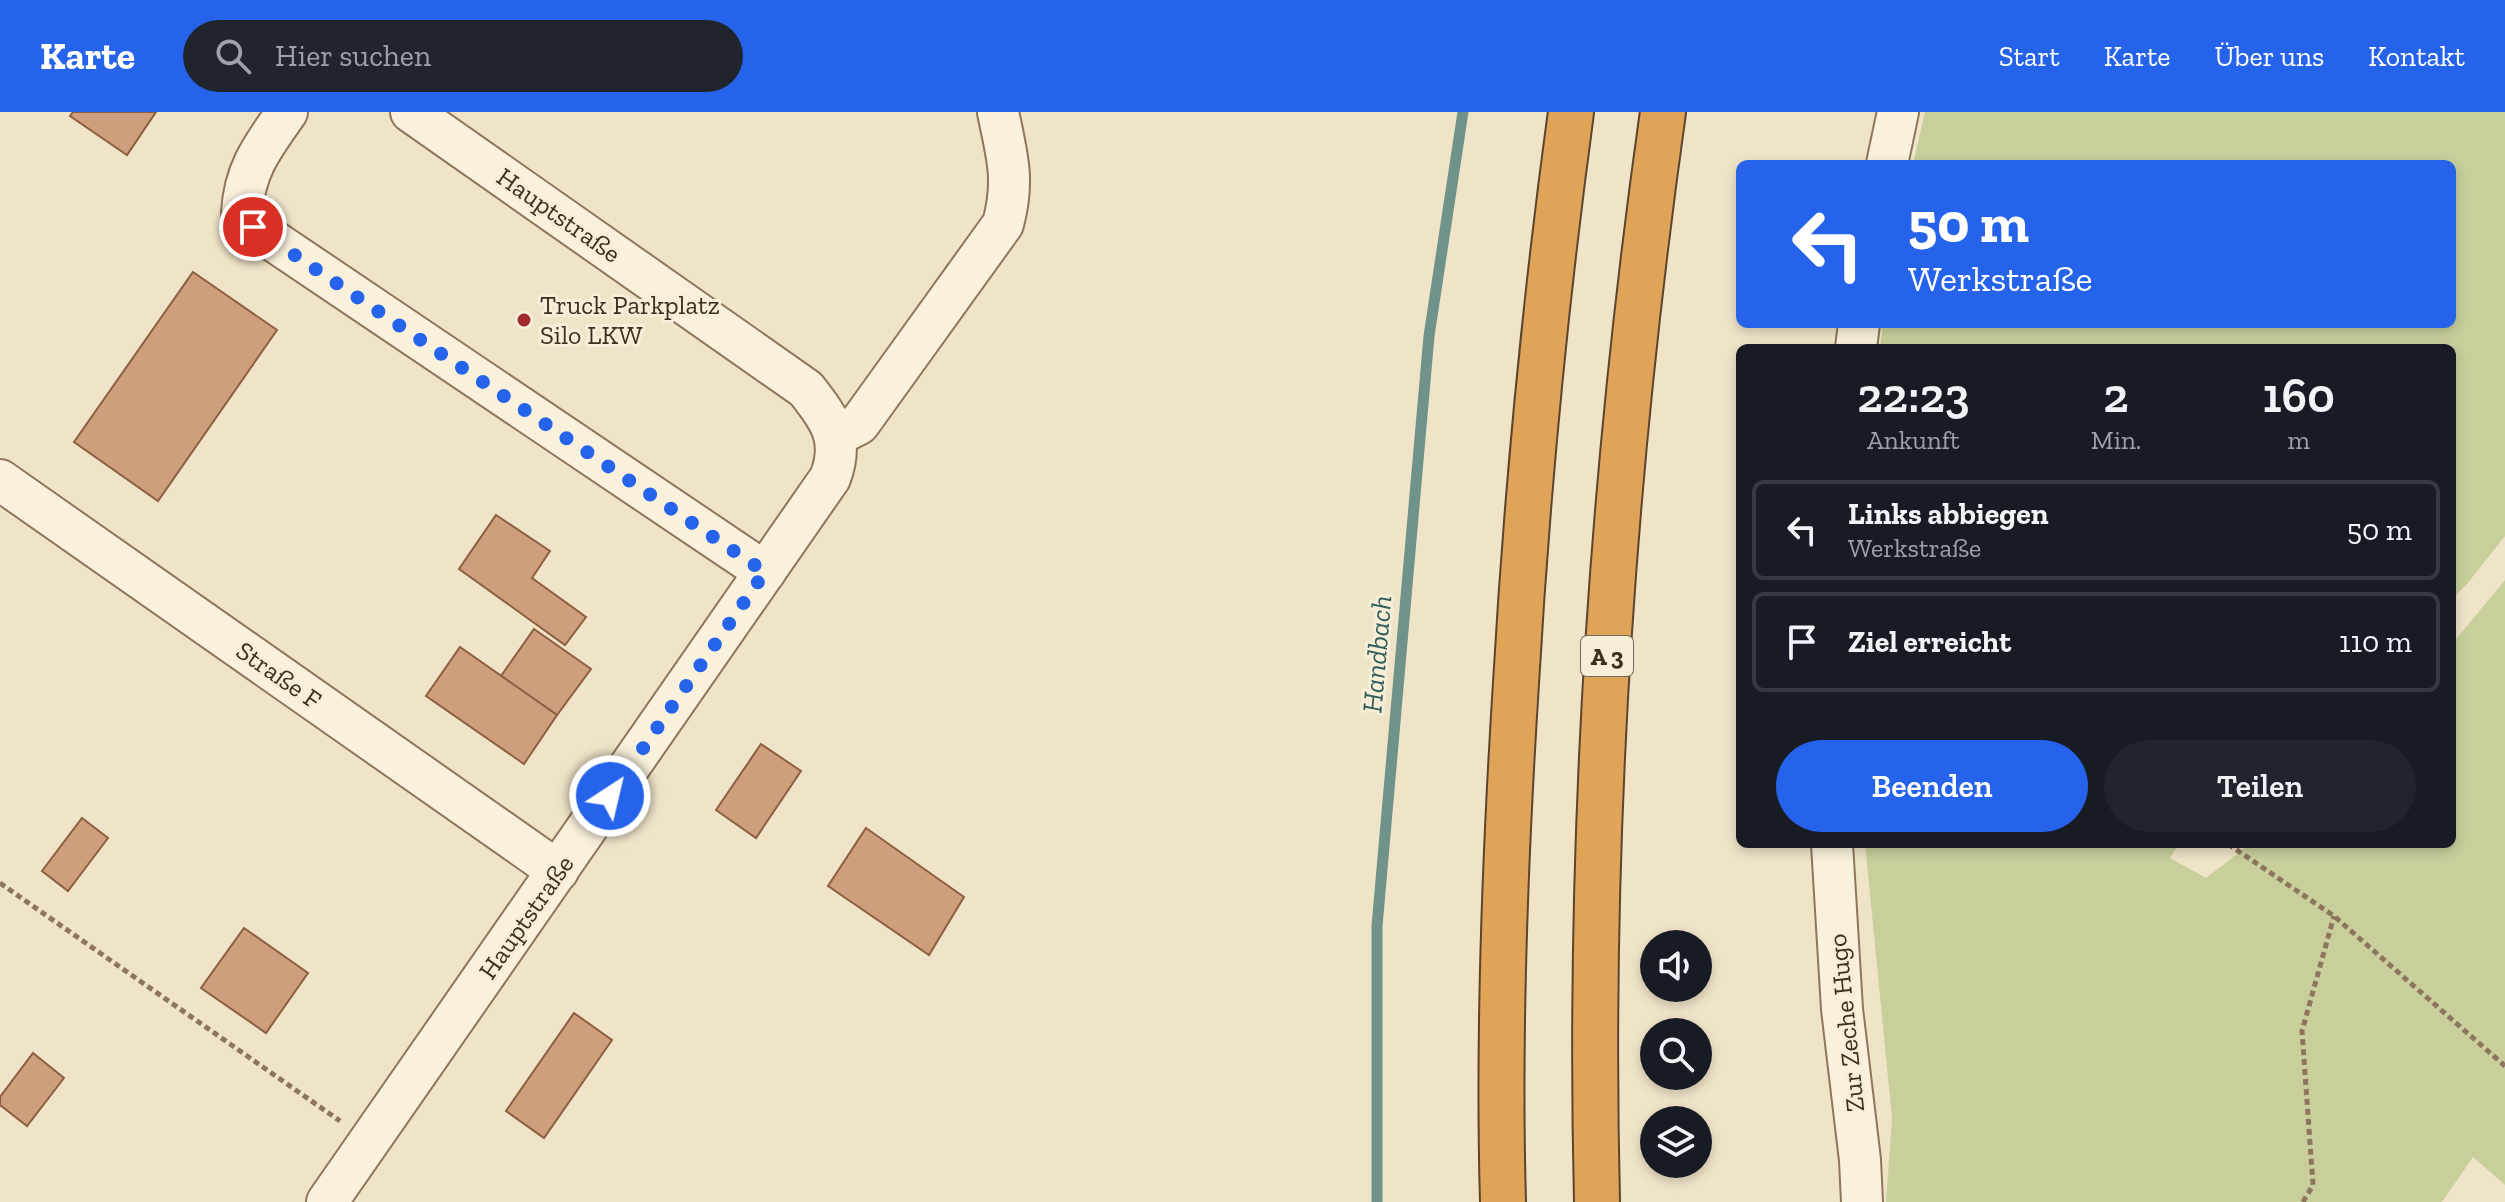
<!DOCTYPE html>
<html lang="de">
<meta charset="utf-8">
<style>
body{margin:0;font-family:"Zilla Slab",serif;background:#20242c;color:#f1f3f6;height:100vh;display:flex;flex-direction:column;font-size:30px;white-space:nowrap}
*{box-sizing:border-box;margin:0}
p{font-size:26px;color:#9ea1a6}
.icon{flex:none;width:44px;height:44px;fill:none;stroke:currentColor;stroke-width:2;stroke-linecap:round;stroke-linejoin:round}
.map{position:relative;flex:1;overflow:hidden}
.panel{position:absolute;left:1736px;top:232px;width:720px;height:504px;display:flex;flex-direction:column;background:#171b24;border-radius:12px;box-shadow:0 4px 12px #0003}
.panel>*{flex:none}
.guide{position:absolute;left:1736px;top:48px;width:720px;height:168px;border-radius:12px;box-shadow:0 4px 12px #0003;background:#2563eb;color:#fff;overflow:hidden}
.buttons{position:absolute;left:1640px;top:818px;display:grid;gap:16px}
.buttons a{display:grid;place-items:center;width:72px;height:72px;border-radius:50%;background:#171b24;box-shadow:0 4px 12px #0003;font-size:40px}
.pin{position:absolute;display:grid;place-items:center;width:68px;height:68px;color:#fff;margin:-34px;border:4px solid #fff;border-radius:50%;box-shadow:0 2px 8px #0007}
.me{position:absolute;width:88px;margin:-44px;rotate:35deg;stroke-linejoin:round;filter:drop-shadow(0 0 6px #0008)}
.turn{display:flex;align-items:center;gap:28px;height:168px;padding:0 40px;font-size:36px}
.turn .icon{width:104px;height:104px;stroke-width:2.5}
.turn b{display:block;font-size:56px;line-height:68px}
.eta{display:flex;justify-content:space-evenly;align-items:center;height:136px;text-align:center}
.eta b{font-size:48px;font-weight:600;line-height:56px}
.button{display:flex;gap:16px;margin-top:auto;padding:16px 40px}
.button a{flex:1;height:92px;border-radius:48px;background:#2563eb;color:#fff;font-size:32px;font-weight:600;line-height:92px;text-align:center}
.button a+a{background:#20242c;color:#f1f3f6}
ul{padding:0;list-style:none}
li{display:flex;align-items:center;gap:24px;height:100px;margin:0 16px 12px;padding:0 24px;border:4px solid #363941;border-radius:12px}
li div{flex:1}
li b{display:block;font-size:30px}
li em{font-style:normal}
header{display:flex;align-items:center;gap:48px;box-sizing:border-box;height:112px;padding:0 40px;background:#2563eb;color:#fff}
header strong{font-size:38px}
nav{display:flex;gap:44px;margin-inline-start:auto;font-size:28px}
.search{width:560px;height:72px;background:#20242c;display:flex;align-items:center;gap:20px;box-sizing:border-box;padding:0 28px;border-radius:44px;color:#9ea1a6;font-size:30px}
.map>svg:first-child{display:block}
.green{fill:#c9cf9b}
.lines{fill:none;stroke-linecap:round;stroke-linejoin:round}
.stream{stroke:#6f938a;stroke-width:11}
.building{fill:#cf9f7d;stroke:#8d5f41;stroke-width:2}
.minor-casing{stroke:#8d765c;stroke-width:44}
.highway-casing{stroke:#5b4430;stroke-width:48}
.path{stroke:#8d765c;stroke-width:5;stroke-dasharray:6 4;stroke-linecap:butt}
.minor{stroke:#faf1dc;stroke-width:40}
.highway{stroke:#e0a458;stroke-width:44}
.route{stroke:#2563eb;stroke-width:14;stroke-dasharray:0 25.2}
.poi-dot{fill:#9e2a2b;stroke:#f7eed8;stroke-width:3}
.labels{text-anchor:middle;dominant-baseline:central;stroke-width:6;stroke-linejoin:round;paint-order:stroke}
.shield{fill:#f7eed8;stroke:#756857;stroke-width:2}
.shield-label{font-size:24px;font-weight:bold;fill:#3d2e20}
.street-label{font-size:26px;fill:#3d2e20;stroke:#f7eed8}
.poi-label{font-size:26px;fill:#3d2e20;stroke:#f7eed8;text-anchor:start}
.water-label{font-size:28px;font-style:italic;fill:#2f5d5a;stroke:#f7eed8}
</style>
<header>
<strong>Karte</strong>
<div class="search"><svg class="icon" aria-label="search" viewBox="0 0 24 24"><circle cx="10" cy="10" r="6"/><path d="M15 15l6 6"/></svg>Hier suchen</div>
<nav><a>Start</a><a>Karte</a><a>Über uns</a><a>Kontakt</a></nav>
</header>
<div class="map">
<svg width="2505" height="1090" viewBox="0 0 2505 1090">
<rect width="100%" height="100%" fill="#f0e4c8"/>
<g class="green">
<path d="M 1925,0 L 2505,0 L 2505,424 L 2467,472 L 2452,487 L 2452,236 L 1880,236 L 1883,212 L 2452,212 L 2452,52 L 1913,52 Z"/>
<path d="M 2505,468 L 2505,1073 L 2473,1045 L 2442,1090 L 1886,1090 L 1892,1006 L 1865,732 L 2179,732 L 2170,746 L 2206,766 L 2250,732 L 2452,732 L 2452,532 Z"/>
</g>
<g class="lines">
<path class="stream" d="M 1377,1090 L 1377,814 L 1429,224 L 1463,0"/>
</g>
<g class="building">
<path d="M 73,0 L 156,0 L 127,43 L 70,4 Z"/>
<path d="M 193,160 L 277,218 L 158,389 L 74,330 Z"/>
<path d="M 496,403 L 550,439 L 532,466 L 586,505 L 565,533 L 459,457 Z"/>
<path d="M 534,517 L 591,557 L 557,603 L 501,564 Z"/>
<path d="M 460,535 L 557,603 L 524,652 L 426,584 Z"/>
<path d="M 761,632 L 801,659 L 756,726 L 716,698 Z"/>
<path d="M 82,706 L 108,726 L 68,779 L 42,759 Z"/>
<path d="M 866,716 L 964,785 L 929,843 L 828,774 Z"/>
<path d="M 244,816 L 308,861 L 266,921 L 201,876 Z"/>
<path d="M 574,901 L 612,928 L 544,1026 L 506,999 Z"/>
<path d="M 33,941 L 64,966 L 27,1014 L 0,993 L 0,985 Z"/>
</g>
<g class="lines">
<defs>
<g id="minor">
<path d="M 287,0 C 263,34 244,58 242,101 L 253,115 L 765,460"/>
<path d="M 1887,52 L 1898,0"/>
<path d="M 1856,236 L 1859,212"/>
<path d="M 835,324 L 859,312 L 1003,112 C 1015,68 1007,44 998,0"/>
<path d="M 0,368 L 558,759"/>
<path d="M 1832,732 L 1842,897 L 1860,1048 L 1862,1090"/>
<path d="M 327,1090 L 830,366 C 845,327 830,308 806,277 L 411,0"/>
</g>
<g id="highway">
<path d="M 1503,1090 C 1498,917 1505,744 1516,571 C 1527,379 1545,191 1571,0"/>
<path d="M 1597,1090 C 1588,725 1612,361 1663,0"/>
</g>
</defs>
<use href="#minor" class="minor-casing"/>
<use href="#highway" class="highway-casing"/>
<g class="path">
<path d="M 2228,732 L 2334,804 L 2505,954"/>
<path d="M 0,771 L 340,1009"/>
<path d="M 2303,1090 L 2313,1073 L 2302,919 L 2334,804"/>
</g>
<use href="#minor" class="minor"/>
<use href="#highway" class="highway"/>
</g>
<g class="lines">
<path class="route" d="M 253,115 L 765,460 L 610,684"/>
</g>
<circle class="poi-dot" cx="524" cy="208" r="8"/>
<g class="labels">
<rect class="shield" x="1581" y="524" width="52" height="40" rx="6"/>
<g class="shield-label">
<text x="1607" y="544">A 3</text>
</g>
<g class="street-label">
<text transform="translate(559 103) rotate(35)">Hauptstraße</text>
<text transform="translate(279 563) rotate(35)">Straße F</text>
<text transform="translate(526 805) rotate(-55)">Hauptstraße</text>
<text transform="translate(1846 911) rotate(-96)">Zur Zeche Hugo</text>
</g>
<g class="poi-label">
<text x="540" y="193">Truck Parkplatz<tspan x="540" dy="30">Silo LKW</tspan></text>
</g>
<g class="water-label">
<text transform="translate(1377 542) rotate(-85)">Handbach</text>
</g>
</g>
</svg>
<div class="buttons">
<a><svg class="icon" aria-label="sound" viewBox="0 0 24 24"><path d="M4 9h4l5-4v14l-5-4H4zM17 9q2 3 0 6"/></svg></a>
<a><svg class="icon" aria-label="search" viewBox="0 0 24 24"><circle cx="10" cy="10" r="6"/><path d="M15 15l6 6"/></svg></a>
<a><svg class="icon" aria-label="layers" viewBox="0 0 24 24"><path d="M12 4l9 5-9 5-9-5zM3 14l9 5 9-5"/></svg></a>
</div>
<div class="pin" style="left:253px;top:115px;background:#d93025"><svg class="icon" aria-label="arrive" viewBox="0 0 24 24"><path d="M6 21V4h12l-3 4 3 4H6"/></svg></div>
<svg class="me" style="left:610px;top:684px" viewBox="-20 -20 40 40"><circle r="17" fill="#2563eb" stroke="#fff" stroke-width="3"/><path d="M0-11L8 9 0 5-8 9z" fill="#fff"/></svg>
<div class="guide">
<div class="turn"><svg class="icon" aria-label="left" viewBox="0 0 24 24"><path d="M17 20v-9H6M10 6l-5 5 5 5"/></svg><div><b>50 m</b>Werkstraße</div></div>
</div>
<section class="panel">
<div class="eta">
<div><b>22:23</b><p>Ankunft</p></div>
<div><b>2</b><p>Min.</p></div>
<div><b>160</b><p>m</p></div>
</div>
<ul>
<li><svg class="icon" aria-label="left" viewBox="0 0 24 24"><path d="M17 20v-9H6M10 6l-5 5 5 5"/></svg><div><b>Links abbiegen</b><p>Werkstraße</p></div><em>50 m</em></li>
<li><svg class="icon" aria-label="arrive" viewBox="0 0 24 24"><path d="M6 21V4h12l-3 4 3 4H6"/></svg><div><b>Ziel erreicht</b></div><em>110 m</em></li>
</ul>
<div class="button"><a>Beenden</a><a>Teilen</a></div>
</section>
</div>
